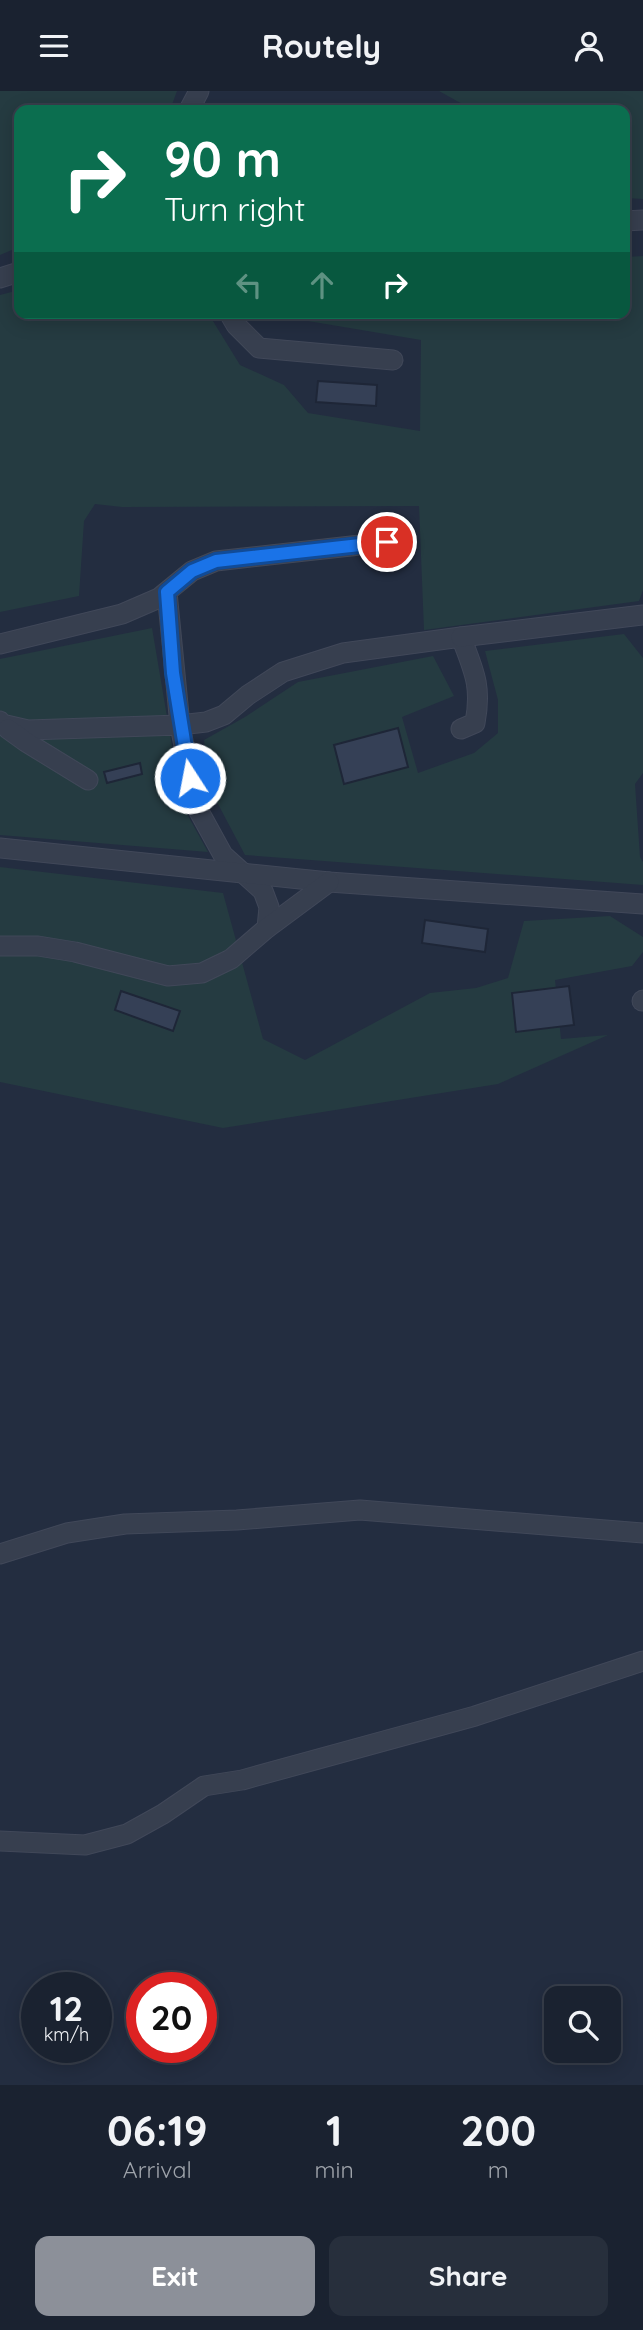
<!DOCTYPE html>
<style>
body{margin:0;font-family:Quicksand,sans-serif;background:#272f3c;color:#f1f3f6;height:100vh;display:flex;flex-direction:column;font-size:26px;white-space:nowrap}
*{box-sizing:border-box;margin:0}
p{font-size:23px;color:#9fa4ab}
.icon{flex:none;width:38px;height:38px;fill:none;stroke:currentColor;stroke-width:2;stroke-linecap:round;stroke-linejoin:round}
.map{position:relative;height:1994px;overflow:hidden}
.panel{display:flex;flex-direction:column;background:#1a2230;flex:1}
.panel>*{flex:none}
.hud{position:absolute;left:14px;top:14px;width:616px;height:214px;border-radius:14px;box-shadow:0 4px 18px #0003,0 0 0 2px #383f4c;background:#0b6e4f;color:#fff;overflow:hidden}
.buttons{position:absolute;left:544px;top:1895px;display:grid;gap:14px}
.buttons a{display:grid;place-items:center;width:77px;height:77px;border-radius:14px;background:#1a2230;box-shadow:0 4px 18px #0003,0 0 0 2px #383f4c;font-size:35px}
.speed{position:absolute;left:21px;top:1881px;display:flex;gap:14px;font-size:35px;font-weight:700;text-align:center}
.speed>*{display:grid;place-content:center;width:91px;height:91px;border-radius:50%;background:#1a2230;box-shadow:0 4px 18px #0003,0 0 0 2px #383f4c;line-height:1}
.speed small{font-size:18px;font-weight:400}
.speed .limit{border:10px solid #d22;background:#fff;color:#111}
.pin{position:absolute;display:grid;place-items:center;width:60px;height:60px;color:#fff;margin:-30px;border:4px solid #fff;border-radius:50%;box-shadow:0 2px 7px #0007}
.me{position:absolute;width:77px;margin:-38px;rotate:349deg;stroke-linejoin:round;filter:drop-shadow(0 0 5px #0008)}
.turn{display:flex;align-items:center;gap:24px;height:147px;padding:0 35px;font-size:32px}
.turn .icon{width:91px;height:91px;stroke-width:2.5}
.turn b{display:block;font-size:49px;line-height:60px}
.lanes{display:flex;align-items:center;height:66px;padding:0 35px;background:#0003;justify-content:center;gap:35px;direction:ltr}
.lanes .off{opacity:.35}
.eta{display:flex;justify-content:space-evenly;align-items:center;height:119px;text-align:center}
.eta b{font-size:42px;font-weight:700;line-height:49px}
.cta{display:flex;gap:14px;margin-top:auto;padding:14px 35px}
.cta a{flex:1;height:80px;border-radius:14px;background:#8c9099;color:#fff;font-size:28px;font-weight:700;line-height:80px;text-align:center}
.cta a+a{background:#272f3c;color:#f1f3f6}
header{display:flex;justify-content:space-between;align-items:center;height:91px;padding:0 35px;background:#1a2230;font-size:32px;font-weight:700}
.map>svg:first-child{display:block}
.green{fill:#253b41}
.building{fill:#354056;stroke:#1e2637;stroke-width:2}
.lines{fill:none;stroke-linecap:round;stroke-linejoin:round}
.minor-casing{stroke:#414859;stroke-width:21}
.minor{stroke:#373f4f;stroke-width:19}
.route-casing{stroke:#114b97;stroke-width:18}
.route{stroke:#1a73e8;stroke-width:12}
</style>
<header><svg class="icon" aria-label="menu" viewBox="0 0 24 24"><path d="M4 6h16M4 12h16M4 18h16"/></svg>Routely<svg class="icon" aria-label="person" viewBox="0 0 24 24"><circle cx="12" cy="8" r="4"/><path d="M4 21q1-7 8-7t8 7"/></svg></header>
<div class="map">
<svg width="643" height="1994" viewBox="0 0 643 1994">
<rect width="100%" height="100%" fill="#232d40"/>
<g class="green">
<path d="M 0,0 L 177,0 L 170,19 L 19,19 L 19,156 L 0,164 Z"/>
<path d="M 439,0 L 643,0 L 643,108 L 625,107 L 625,19 L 473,19 Z"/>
<path d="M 643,165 L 643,499 L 639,510 L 424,539 L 419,415 L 122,416 L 95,413 L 84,430 L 79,505 L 0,521 L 0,204 L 19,199 L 19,222 L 208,222 L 240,274 L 284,294 L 308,322 L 420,340 L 421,249 L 290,227 L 283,222 L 535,222 L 564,229 L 570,222 L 625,222 L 625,166 Z"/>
<path d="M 152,537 L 182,714 L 208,761 L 0,744 L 0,568 Z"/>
<path d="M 624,543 L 643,567 L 643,682 L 635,693 L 640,766 L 643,771 L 643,794 L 245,764 L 210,698 L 204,649 L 245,626 L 298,591 L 433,565 L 454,605 L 402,626 L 418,682 L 474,662 L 498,642 L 498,609 L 485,560 Z"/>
<path d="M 0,776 L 223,802 L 263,948 L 305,969 L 430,902 L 476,897 L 508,887 L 524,830 L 610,825 L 643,846 L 643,861 L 632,875 L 555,889 L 561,948 L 608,944 L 498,993 L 223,1037 L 0,991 Z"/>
</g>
<g class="building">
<path d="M 318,290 L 377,294 L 376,315 L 316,311 Z"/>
<path d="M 398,637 L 408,676 L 344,693 L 334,654 Z"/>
<path d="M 140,672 L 142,683 L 107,692 L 104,681 Z"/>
<path d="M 425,829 L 488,838 L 485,861 L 422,852 Z"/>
<path d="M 569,895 L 574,934 L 516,941 L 512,902 Z"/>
<path d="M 121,900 L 180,920 L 173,940 L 115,919 Z"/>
</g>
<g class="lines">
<defs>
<g id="minor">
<path d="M 189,19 L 199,0"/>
<path d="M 625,130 L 643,129"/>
<path d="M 0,187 L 19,181"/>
<path d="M 229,222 L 236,234 L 259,257 L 393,269"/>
<path d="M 167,501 L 180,634 L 206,631 L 224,624 L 248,604 L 283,581 L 343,562 L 461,546 C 474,580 482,595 475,632 L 461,638"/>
<path d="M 461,546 L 643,524"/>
<path d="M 0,553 L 122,523 L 159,507 L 192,480 L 216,470 L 387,451"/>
<path d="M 0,630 L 2,633 L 28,639 L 180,634 L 195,713 L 223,764 L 263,800 L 269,816 L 267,837"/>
<path d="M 8,638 L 26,651 L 88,689"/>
<path d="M 0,757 L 329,791 L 643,813"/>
<path d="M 0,855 L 38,855 L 75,861 L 168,885 L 202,882 L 231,868 L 267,837 L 329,791"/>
<path d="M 642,910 L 643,909"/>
<path d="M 0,1463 L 67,1442 L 125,1433 L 237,1429 L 360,1419 L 643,1442"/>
<path d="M 0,1750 L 85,1754 L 127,1743 L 163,1723 L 204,1695 L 242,1689 L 475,1625 L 643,1570"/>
</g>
</defs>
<use href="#minor" class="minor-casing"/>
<use href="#minor" class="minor"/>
</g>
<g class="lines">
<defs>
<path id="route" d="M 190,687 L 173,582 L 167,501 L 192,480 L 216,470 L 387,451"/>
</defs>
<use href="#route" class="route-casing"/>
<use href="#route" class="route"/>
</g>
</svg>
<div class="buttons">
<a><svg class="icon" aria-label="search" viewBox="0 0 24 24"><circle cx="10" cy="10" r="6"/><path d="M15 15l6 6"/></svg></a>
</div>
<div class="speed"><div>12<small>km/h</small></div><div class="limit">20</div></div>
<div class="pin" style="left:387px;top:451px;background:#d93025"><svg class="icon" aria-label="arrive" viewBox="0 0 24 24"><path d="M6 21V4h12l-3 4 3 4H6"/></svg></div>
<svg class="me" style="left:190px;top:687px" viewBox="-20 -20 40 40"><circle r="17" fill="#1a73e8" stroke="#fff" stroke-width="3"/><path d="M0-11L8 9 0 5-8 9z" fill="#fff"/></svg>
<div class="hud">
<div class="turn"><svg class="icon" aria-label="right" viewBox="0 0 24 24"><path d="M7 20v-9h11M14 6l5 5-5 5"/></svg><div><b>90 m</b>Turn right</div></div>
<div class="lanes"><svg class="icon off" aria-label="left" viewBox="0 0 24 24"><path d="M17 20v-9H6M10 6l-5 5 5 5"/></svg><svg class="icon off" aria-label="ahead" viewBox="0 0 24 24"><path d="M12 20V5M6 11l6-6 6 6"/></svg><svg class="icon" aria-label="right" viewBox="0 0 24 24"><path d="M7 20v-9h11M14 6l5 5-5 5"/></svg></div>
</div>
</div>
<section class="panel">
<div class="eta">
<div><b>06:19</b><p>Arrival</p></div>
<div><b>1</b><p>min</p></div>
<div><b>200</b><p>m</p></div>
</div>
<div class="cta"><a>Exit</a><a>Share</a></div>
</section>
